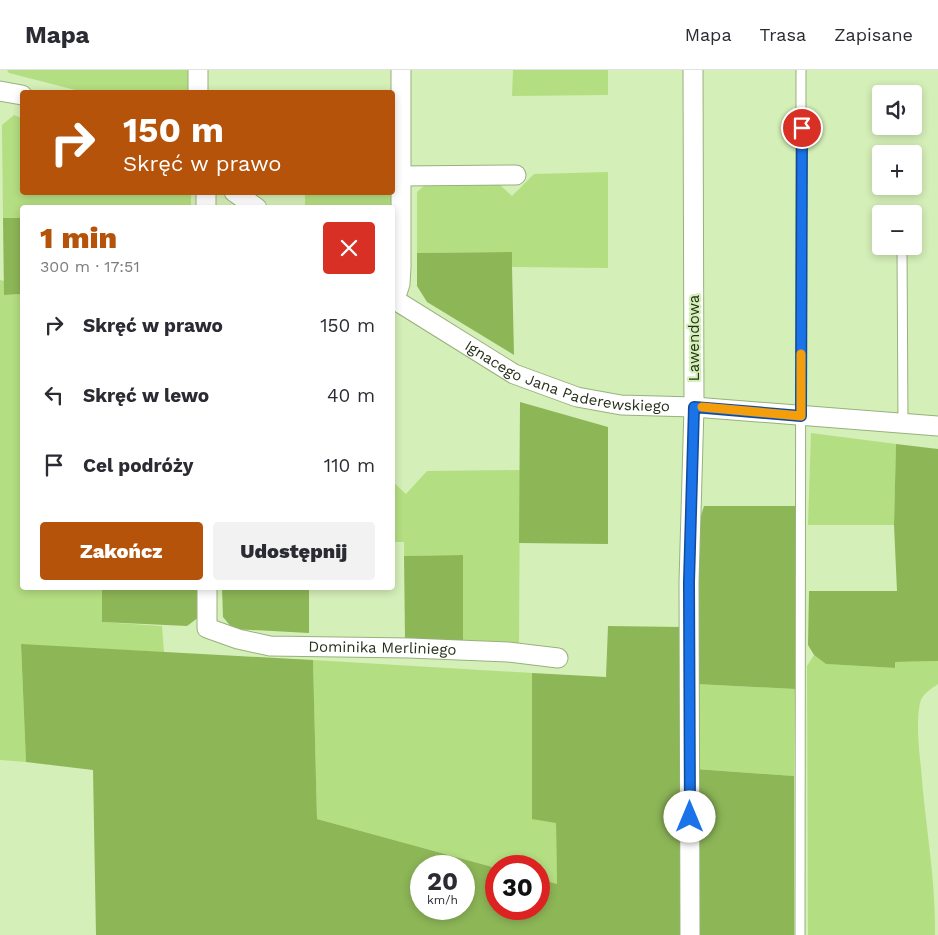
<!DOCTYPE html>
<html lang="pl">
<meta charset="utf-8">
<style>
body{margin:0;font-family:"Work Sans",sans-serif;background:#f2f2f3;color:#2b2b33;height:100vh;display:flex;flex-direction:column;font-size:19px;white-space:nowrap}
*{box-sizing:border-box;margin:0}
p{font-size:16px;color:#7c7c81}
.icon{flex:none;width:28px;height:28px;fill:none;stroke:currentColor;stroke-width:2;stroke-linecap:round;stroke-linejoin:round}
.map{position:relative;flex:1;overflow:hidden}
.side{position:absolute;left:20px;top:135px;width:375px;height:385px;display:flex;flex-direction:column;background:#fff;border-radius:5px;box-shadow:0 2px 8px #0003}
.side>*{flex:none}
.top-card{position:absolute;left:20px;top:20px;width:375px;height:105px;border-radius:5px;box-shadow:0 2px 8px #0003;background:#b45309;color:#fff;overflow:hidden}
.tools{position:absolute;left:872px;top:15px;display:grid;gap:10px}
.tools a{display:grid;place-items:center;width:50px;height:50px;border-radius:5px;background:#fff;box-shadow:0 2px 8px #0003;font-size:25px}
.speed{position:absolute;left:410px;top:785px;display:flex;gap:10px;font-size:25px;font-weight:700;text-align:center}
.speed>*{display:grid;place-content:center;width:65px;height:65px;border-radius:50%;background:#fff;box-shadow:0 2px 8px #0003;line-height:1}
.speed small{font-size:12px;font-weight:400}
.speed .limit{border:8px solid #d22;background:#fff;color:#111}
.pin{position:absolute;display:grid;place-items:center;width:42px;height:42px;color:#fff;margin:-21px;border:2px solid #fff;border-radius:50%;box-shadow:0 1px 5px #0007}
.me{position:absolute;width:55px;margin:-28px;rotate:0deg;stroke-linejoin:round;filter:drop-shadow(0 0 4px #0008)}
.turn{display:flex;align-items:center;gap:18px;height:105px;padding:0 20px;font-size:22px}
.turn .icon{width:65px;height:65px;stroke-width:2.5}
.turn b{display:block;font-size:35px;line-height:42px}
.round{display:grid;place-items:center;flex:none;width:52px;height:52px;border-radius:5px;background:#f2f2f3}
.overview{display:flex;align-items:center;justify-content:space-between;height:85px;padding:0 20px}
h1{font-size:30px;font-weight:800;line-height:38px;color:#b45309}
.cta{display:flex;gap:10px;margin-top:auto;padding:10px 20px}
.cta a{flex:1;height:58px;border-radius:5px;background:#b45309;color:#fff;font-size:20px;font-weight:800;line-height:58px;text-align:center}
.cta a+a{background:#f2f2f3;color:#2b2b33}
ul{padding:0;list-style:none}
li{display:flex;align-items:center;gap:15px;height:70px;padding:0 20px}
li div{flex:1}
li b{display:block;font-size:19px}
li em{font-style:normal}
header{display:flex;align-items:center;gap:30px;box-sizing:border-box;height:70px;padding:0 25px;background:#fff;border-bottom:1px solid #e1e1e2}
header strong{font-size:24px}
nav{display:flex;gap:28px;margin-inline-start:auto;font-size:18px}
.map>svg:first-child{display:block}
.green{fill:#b4de82}
.forest{fill:#8db657;fill-rule:evenodd}
.lines{fill:none;stroke-linecap:round;stroke-linejoin:round}
.service-casing{stroke:#98b17c;stroke-width:11}
.minor-casing{stroke:#98b17c;stroke-width:21}
.service{stroke:#fff;stroke-width:9}
.minor{stroke:#fff;stroke-width:19}
.route-casing{stroke:#114b97;stroke-width:12}
.route{stroke:#1a73e8;stroke-width:9}
.slow{stroke:#f59e0b;stroke-width:9}
.labels{text-anchor:middle;dominant-baseline:central;stroke-width:4.5;stroke-linejoin:round;paint-order:stroke}
.street-label{font-size:15px;fill:#26301b;stroke:#d5efb8}
</style>
<header>
<strong>Mapa</strong>
<nav><a>Mapa</a><a>Trasa</a><a>Zapisane</a></nav>
</header>
<div class="map">
<svg width="938" height="865" viewBox="0 0 938 865">
<rect width="100%" height="100%" fill="#d5efb8"/>
<g class="green">
<path d="M 7,0 L 191,0 L 192,22 L 83,22 L 9,3 Z"/>
<path d="M 513,0 L 608,0 L 608,25 L 512,26 Z"/>
<path d="M 14,45 L 22,48 L 22,122 L 191,123 L 191,137 L 22,138 L 22,148 L 3,148 L 2,55 Z"/>
<path d="M 608,102 L 608,198 L 512,197 L 511,182 L 417,183 L 417,122 L 426,114 L 497,112 L 512,126 L 534,104 Z"/>
<path d="M 392,122 L 392,138 L 305,137 L 305,123 Z"/>
<path d="M 0,210 L 4,211 L 5,225 L 22,224 L 22,518 L 102,518 L 102,552 L 162,556 L 164,582 L 21,575 L 26,692 L 0,690 Z"/>
<path d="M 811,363 L 896,374 L 894,455 L 808,455 Z"/>
<path d="M 520,400 L 519,576 L 463,572 L 463,485 L 404,486 L 404,472 L 393,472 L 392,411 L 406,424 L 427,401 Z"/>
<path d="M 814,585 L 826,594 L 894,598 L 895,592 L 938,591 L 938,614 C 931,619 922,624 920,633 C 916,651 919,680 921,698 C 925,754 936,809 935,865 L 808,865 L 807,596 Z"/>
<path d="M 313,590 L 532,603 L 532,748 L 556,752 L 557,814 L 539,809 L 539,796 L 496,798 L 317,749 Z"/>
<path d="M 696,614 L 795,619 L 794,706 L 695,699 Z"/>
</g>
<g class="forest">
<path d="M 394,21 L 392,22 L 304,22 Z"/>
<path d="M 3,148 L 22,148 L 22,224 L 4,225 Z"/>
<path d="M 512,182 L 512,197 L 514,285 L 427,232 L 417,216 L 417,183 Z"/>
<path d="M 520,332 L 608,357 L 608,474 L 519,473 Z"/>
<path d="M 896,374 L 938,379 L 938,591 L 895,592 L 895,598 L 826,594 L 814,585 L 808,575 L 809,521 L 897,521 L 894,455 Z"/>
<path d="M 704,436 L 795,436 L 795,619 L 696,614 L 696,462 Z"/>
<path d="M 463,485 L 463,572 L 405,568 L 404,486 Z"/>
<path d="M 102,518 L 199,518 L 199,547 L 187,556 L 102,552 Z"/>
<path d="M 222,518 L 309,518 L 309,563 L 233,559 L 223,547 Z"/>
<path d="M 608,556 L 682,557 L 682,865 L 96,865 L 93,700 L 26,692 L 21,574 L 313,590 L 317,749 L 496,798 L 496,839 L 539,839 L 539,809 L 557,814 L 556,753 L 532,749 L 532,603 L 606,607 ZM 421,796 L 464,796 L 464,839 L 421,839 Z"/>
<path d="M 695,699 L 794,706 L 794,865 L 696,865 Z"/>
</g>
<g class="lines">
<defs>
<g id="service">
<path d="M 902,176 L 903,354"/>
<path d="M 800,865 L 801,0"/>
</g>
<g id="minor">
<path d="M 0,21 L 22,25"/>
<path d="M 198,22 L 198,0"/>
<path d="M 400,106 L 516,105"/>
<path d="M 234,122 L 257,138"/>
<path d="M 206,138 L 206,122"/>
<path id="s1" d="M 392,228 L 514,304 L 577,327 L 621,335 L 694,337 L 938,356"/>
<path d="M 395,229 L 400,214 L 401,197 L 401,0"/>
<path id="s2" d="M 207,518 L 207,558 L 238,569 L 270,576 L 409,578 L 508,582 L 558,588"/>
<path d="M 690,865 L 689,512 L 694,337 L 693,0"/>
</g>
</defs>
<use href="#service" class="service-casing"/>
<use href="#minor" class="minor-casing"/>
<use href="#service" class="service"/>
<use href="#minor" class="minor"/>
</g>
<g class="lines">
<defs>
<path id="route" d="M 690,747 L 689,512 L 694,337 L 801,346 L 802,58"/>
</defs>
<use href="#route" class="route-casing"/>
<use href="#route" class="route"/>
<path class="slow" d="M 702,337 L 801,346 L 801,284"/>
</g>
<g class="labels">
<g class="street-label">
<text transform="translate(694 268) rotate(-90)">Lawendowa</text>
<text stroke="none"><textPath href="#s1" startOffset="196">Ignacego Jana Paderewskiego</textPath></text>
<text stroke="none"><textPath href="#s2" startOffset="218">Dominika Merliniego</textPath></text>
</g>
</g>
</svg>
<div class="tools">
<a><svg class="icon" aria-label="sound" viewBox="0 0 24 24"><path d="M4 9h4l5-4v14l-5-4H4zM17 9q2 3 0 6"/></svg></a>
<a>+</a>
<a>−</a>
</div>
<div class="speed"><div>20<small>km/h</small></div><div class="limit">30</div></div>
<div class="pin" style="left:802px;top:58px;background:#d93025"><svg class="icon" aria-label="arrive" viewBox="0 0 24 24"><path d="M6 21V4h12l-3 4 3 4H6"/></svg></div>
<svg class="me" style="left:690px;top:747px" viewBox="-20 -20 40 40"><circle r="19" fill="#fff"/><path d="M0-13L10 11 0 6-10 11z" fill="#1a73e8"/></svg>
<div class="top-card">
<div class="turn"><svg class="icon" aria-label="right" viewBox="0 0 24 24"><path d="M7 20v-9h11M14 6l5 5-5 5"/></svg><div><b>150 m</b>Skręć w prawo</div></div>
</div>
<section class="side">
<div class="overview"><div><h1>1 min</h1><p>300 m · 17:51</p></div><a class="round" style="background:#d93025;color:#fff"><svg class="icon" aria-label="close" viewBox="0 0 24 24"><path d="M6 6l12 12M18 6L6 18"/></svg></a></div>
<ul>
<li><svg class="icon" aria-label="right" viewBox="0 0 24 24"><path d="M7 20v-9h11M14 6l5 5-5 5"/></svg><div><b>Skręć w prawo</b></div><em>150 m</em></li>
<li><svg class="icon" aria-label="left" viewBox="0 0 24 24"><path d="M17 20v-9H6M10 6l-5 5 5 5"/></svg><div><b>Skręć w lewo</b></div><em>40 m</em></li>
<li><svg class="icon" aria-label="arrive" viewBox="0 0 24 24"><path d="M6 21V4h12l-3 4 3 4H6"/></svg><div><b>Cel podróży</b></div><em>110 m</em></li>
</ul>
<div class="cta"><a>Zakończ</a><a>Udostępnij</a></div>
</section>
</div>
